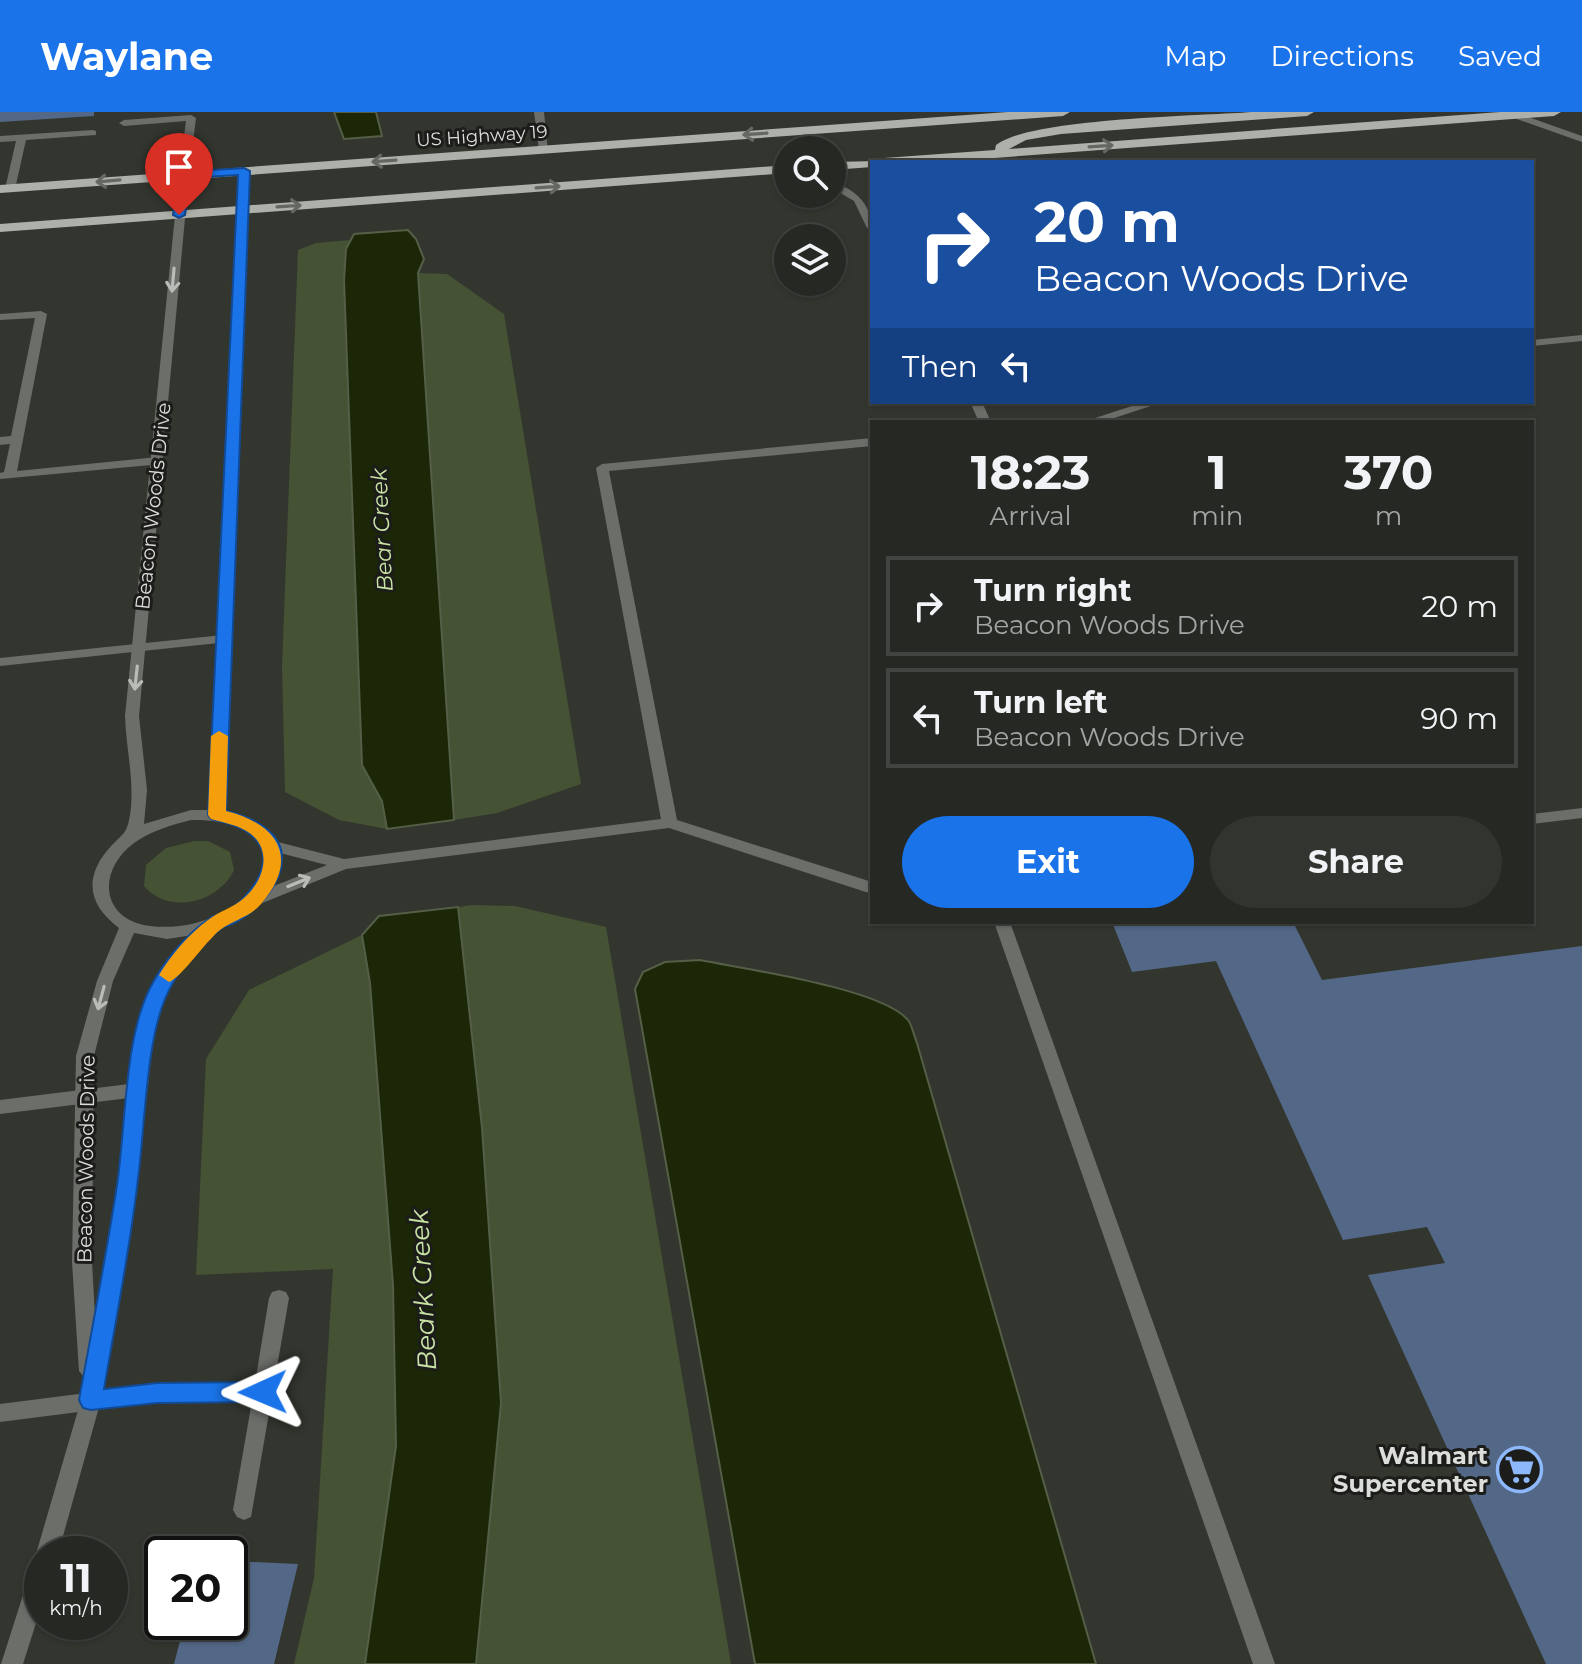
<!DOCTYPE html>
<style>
body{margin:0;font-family:Montserrat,sans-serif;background:#323430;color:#f1f3f6;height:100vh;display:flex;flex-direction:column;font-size:30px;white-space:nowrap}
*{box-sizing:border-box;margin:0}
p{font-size:26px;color:#a4a6a6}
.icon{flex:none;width:44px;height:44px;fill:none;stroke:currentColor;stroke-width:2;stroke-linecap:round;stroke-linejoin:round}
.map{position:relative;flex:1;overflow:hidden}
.panel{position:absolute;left:870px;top:308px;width:664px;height:504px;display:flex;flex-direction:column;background:#262823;border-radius:0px;box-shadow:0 2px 6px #0004,0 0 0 2px #424441}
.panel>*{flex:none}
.banner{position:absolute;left:870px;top:48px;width:664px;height:244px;border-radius:0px;box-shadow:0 2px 6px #0004,0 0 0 2px #424441;background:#1a4fa0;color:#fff;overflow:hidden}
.buttons{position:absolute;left:774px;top:24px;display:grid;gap:16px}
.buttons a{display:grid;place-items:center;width:72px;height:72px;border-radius:50%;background:#262823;box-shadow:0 2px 6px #0004,0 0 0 2px #424441;font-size:40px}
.speed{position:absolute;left:24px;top:1424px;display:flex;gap:16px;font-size:40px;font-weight:700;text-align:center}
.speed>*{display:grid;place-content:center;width:104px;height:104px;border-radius:50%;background:#262823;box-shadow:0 2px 6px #0004,0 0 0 2px #424441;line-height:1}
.speed small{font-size:20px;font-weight:400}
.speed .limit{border:4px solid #111;border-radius:12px;background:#fff;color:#111}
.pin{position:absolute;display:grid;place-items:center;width:68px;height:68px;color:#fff;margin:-82px -34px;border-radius:50% 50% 50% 0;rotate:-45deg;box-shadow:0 0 8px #0007}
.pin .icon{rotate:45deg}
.me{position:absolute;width:88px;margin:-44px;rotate:269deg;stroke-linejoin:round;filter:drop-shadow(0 0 6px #0008)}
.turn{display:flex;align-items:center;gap:28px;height:168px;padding:0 32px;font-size:36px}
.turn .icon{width:104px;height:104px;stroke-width:2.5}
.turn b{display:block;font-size:56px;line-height:68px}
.then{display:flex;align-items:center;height:76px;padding:0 32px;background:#0003;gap:16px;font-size:30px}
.eta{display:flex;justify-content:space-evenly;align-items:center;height:136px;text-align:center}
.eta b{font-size:48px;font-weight:700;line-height:56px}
.button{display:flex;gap:16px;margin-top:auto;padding:16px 32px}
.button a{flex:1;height:92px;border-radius:48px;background:#1a73e8;color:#fff;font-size:32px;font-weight:700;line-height:92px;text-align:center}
.button a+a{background:#323430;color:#f1f3f6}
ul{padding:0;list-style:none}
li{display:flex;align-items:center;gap:24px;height:100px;margin:0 16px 12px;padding:0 16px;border:4px solid #424441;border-radius:0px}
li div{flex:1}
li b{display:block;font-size:30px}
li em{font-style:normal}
header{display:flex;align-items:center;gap:48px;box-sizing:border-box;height:112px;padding:0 40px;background:#1a73e8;color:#fff}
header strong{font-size:38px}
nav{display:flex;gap:44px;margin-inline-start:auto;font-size:28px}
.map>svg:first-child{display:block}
.green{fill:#465234}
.water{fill:#1b2706;stroke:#555e46;stroke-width:2}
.building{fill:#536887}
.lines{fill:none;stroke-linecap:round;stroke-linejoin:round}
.service{fill:#6c6e6a;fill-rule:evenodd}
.tertiary{fill:#6c6e6a;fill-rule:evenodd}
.trunk{fill:#aeb1a9;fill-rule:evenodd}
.oneway{stroke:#656762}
.oneway2{stroke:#babcb8}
.route{fill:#1a73e8;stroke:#114b97;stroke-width:2}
.slow{fill:#f59e0b}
.labels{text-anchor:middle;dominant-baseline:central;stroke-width:6;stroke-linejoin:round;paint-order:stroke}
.far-street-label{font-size:18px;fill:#dcdeda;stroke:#1c1d1a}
.street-label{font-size:20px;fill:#dcdeda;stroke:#1c1d1a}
.water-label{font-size:22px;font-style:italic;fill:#cae4a6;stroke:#1c1d1a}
.near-poi-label{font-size:24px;font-weight:bold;fill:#dcdeda;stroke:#1c1d1a;text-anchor:end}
.near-water-label{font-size:26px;font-style:italic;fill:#cae4a6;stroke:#1c1d1a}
</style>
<header>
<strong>Waylane</strong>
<nav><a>Map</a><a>Directions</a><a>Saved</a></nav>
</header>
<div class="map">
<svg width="1582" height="1552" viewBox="0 0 1582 1552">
<rect width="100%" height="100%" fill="#33362f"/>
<g class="green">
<path d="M 351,128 L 346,137 L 344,168 L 362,653 L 382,689 L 387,717 L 339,708 L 285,680 L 282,554 L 298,138 L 316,131 Z"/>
<path d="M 418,161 L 447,162 L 504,202 L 581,672 L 497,701 L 454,708 Z"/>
<path d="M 194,729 L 208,729 L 230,740 L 234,758 C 219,790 169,804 144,774 L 146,753 L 166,736 Z"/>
<path d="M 472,793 L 515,794 L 606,815 L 731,1552 L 476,1552 L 501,1291 L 482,1016 L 458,795 Z"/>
<path d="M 362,823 L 370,871 L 393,1173 L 396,1334 L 365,1552 L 294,1552 L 314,1466 L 333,1157 L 196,1163 L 206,947 L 249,878 Z"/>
</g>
<g class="water">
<path d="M 334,0 L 376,0 L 382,24 L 344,27 Z"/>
<path d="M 408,118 L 416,127 L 424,147 L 418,161 L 454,708 L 387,717 L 382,689 L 362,653 L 344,168 L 346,137 L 354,122 Z"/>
<path d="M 458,795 L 482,1016 L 501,1291 L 476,1552 L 365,1552 L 396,1334 L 393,1173 L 370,871 L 362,823 L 379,804 Z"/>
<path d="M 700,848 C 744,857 881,876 908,908 C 912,913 914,924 917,931 L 1096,1552 L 755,1552 L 635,877 L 643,860 L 665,850 Z"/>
</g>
<g class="building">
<path d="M 0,0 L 94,0 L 94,4 L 0,10 Z"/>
<path d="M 1112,810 L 1293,810 L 1322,868 L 1582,834 L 1582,1552 L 1546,1552 L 1368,1163 L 1445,1151 L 1427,1115 L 1343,1128 L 1216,849 L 1132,860 Z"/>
<path d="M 230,1449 L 298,1452 L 274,1552 L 174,1552 L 185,1510 L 230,1510 Z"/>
</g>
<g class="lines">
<g class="service">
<path d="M 534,0 L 544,0 L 548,40 L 539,38 Z"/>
<path d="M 1511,1 L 1517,1 L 1582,24 L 1582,30 L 1511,5 Z"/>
<path d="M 191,3 L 196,6 L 189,63 L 184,66 L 179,63 L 186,9 L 124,14 L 119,11 L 124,8 Z"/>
<path d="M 93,18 L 96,19 L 96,23 L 26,28 L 15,77 L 10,80 L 5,77 L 16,29 L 0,30 L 0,24 Z"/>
<path d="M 832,69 C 857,79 872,92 872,119 L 867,116 L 854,89 L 832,76 Z"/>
<path d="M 41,199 L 47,202 L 17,359 L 158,345 L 164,349 L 162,352 L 0,367 L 0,361 L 4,360 L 10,332 L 0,333 L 0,325 L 11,324 L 35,206 L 0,208 L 0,202 Z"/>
<path d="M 1582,223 L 1582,229 L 1532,234 L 1532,228 Z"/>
<path d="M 970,290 L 982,290 L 991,310 L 979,310 Z"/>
<path d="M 1144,290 L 1163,290 L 1102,310 L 1083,310 Z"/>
<path d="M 872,326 L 872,334 L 609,359 L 677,708 L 872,770 L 872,782 L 669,716 L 346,757 L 260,792 L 248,792 L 246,788 L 248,784 L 327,753 L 264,737 L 262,733 L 270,728 L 344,747 L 661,707 L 596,356 L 602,352 Z"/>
<path d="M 223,523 L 230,527 L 228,530 L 0,554 L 0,546 Z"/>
<path d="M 1582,696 L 1582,706 L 1532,712 L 1532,702 Z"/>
<path d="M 994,810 L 1010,810 L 1275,1552 L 1253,1552 Z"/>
<path d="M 137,971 L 143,973 L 146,978 L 143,983 L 137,985 L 0,1002 L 0,988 Z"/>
<path d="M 279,1178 L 286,1180 L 289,1186 L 251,1405 L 244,1408 L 237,1405 L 233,1398 L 252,1289 L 157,1290 L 0,1310 L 0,1292 L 157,1272 L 255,1271 L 269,1186 L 272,1180 Z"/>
</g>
<path class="tertiary" d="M 244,56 L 249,59 L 225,699 L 245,704 L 264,716 L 278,737 L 280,757 L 269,781 L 256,795 L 221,815 L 192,844 L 167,878 L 156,906 L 136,1072 L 101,1288 L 58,1442 L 42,1442 L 42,1492 L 23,1552 L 1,1552 L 31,1458 L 34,1451 L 39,1449 L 36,1442 L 81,1288 L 85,1266 L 79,1259 L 72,1150 L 76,944 L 97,869 L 119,816 C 87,792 83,764 112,733 C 124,721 127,721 130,703 C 135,670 126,637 125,604 L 179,63 L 184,60 L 189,63 L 139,604 L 147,678 L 144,712 L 191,698 L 210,698 L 239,59 ZM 191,708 C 327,707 252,826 150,814 C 100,808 97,758 134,731 C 151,719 171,713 191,708 ZM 134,821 L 167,827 L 193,823 L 180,836 L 154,872 L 138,906 L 118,1072 L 95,1204 L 92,1150 L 94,944 L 113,869 Z"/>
<g class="trunk">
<path d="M 1008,0 L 1070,0 L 1063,4 L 0,81 L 0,73 Z"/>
<path d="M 1252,0 L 1314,0 L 1307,4 L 1061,22 L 1026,28 L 1009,37 L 1500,0 L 1561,0 L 1554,4 L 940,50 L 872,50 L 872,55 L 832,58 L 832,50 L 878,49 L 884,46 L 995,38 L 996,33 C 1030,6 1201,4 1252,0 Z"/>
<path d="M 788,53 L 788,61 L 0,120 L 0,112 Z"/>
</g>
</g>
<defs><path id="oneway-shaft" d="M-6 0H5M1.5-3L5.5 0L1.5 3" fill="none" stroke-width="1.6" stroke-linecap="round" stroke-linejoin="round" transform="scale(2)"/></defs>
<g class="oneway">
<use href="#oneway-shaft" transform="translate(755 22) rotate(176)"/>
<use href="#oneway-shaft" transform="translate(1101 34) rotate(-4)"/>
<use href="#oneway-shaft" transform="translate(384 49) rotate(176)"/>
<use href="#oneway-shaft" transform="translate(108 69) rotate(175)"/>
<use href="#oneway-shaft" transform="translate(548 75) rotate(-4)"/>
<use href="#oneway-shaft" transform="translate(289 94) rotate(-4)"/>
</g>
<g class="oneway2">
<use href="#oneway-shaft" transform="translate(173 168) rotate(95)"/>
<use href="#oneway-shaft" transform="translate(136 566) rotate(96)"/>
<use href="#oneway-shaft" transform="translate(299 770) rotate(-22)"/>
<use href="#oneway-shaft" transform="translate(101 886) rotate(105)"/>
</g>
<path class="route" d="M 244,56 L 250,59 L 226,699 C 248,704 283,718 282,747 C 282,771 259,797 238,809 C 233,812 227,813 222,816 C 199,831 175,862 165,887 C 146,932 145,1015 138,1067 C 130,1137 116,1207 104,1277 L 157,1271 L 263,1270 L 271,1273 L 274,1280 L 271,1287 L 263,1290 L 157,1291 L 91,1298 L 83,1296 L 79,1288 C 92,1217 106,1145 117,1073 C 126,1013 124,928 150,876 C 162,852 187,821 209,807 C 214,803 221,802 226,800 C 251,785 281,746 250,722 C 239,713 225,711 211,707 L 208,703 L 238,63 L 190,66 L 185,103 L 179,106 L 173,103 L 180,60 Z"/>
<path class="slow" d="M 219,619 L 228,624 L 226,699 C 279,712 300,747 261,792 C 250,805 233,808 220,818 C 206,829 180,867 169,870 L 159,863 C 171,843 189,822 208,808 C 219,799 233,796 244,786 C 263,770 273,740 251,722 C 239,713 225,711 211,707 L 208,703 L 211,624 Z"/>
<defs>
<symbol id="supermarket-ring" viewBox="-11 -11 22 22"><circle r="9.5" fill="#1c1d1a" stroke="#8db9fc" stroke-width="1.5"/><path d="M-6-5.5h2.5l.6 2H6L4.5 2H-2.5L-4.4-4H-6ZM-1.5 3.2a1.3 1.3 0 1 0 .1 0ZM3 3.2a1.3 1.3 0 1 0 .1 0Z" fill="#8db9fc"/></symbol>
</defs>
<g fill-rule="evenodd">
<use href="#supermarket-ring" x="1494" y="1332" width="51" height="51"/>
</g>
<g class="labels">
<g class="far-street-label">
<text transform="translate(482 24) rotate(-4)">US Highway 19</text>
</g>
<g class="street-label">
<text transform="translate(153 394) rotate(-84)">Beacon Woods Drive</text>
<text transform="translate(86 1047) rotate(-89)">Beacon Woods Drive</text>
</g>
<g class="water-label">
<text transform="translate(382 418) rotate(-93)">Bear Creek</text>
</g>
<g class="near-poi-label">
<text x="1488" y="1343">Walmart<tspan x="1488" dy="28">Supercenter</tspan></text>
</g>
<g class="near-water-label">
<text transform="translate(423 1178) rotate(-93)">Beark Creek</text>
</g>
</g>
</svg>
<div class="buttons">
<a><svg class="icon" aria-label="search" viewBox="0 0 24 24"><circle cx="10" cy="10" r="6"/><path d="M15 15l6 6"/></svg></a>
<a><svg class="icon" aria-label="layers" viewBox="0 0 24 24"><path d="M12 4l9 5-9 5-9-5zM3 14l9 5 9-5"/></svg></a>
</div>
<div class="speed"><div>11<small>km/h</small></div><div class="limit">20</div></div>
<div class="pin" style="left:179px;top:103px;background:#d93025"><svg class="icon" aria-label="arrive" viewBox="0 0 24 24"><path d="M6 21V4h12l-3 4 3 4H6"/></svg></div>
<svg class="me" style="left:263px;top:1280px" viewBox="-20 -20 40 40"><path d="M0-17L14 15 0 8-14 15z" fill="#1a73e8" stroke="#fff" stroke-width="4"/></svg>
<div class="banner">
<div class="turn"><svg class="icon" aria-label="right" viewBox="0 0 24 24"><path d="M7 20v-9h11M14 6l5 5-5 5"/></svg><div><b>20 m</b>Beacon Woods Drive</div></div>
<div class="then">Then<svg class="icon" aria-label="left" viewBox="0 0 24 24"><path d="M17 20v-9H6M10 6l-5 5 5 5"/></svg></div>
</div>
<section class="panel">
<div class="eta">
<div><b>18:23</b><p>Arrival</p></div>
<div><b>1</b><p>min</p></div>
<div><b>370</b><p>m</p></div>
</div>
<ul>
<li><svg class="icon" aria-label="right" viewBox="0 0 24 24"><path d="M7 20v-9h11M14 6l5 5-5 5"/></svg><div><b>Turn right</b><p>Beacon Woods Drive</p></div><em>20 m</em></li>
<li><svg class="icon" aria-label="left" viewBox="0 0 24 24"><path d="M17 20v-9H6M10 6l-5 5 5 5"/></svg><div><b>Turn left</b><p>Beacon Woods Drive</p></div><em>90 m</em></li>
</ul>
<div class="button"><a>Exit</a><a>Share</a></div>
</section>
</div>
